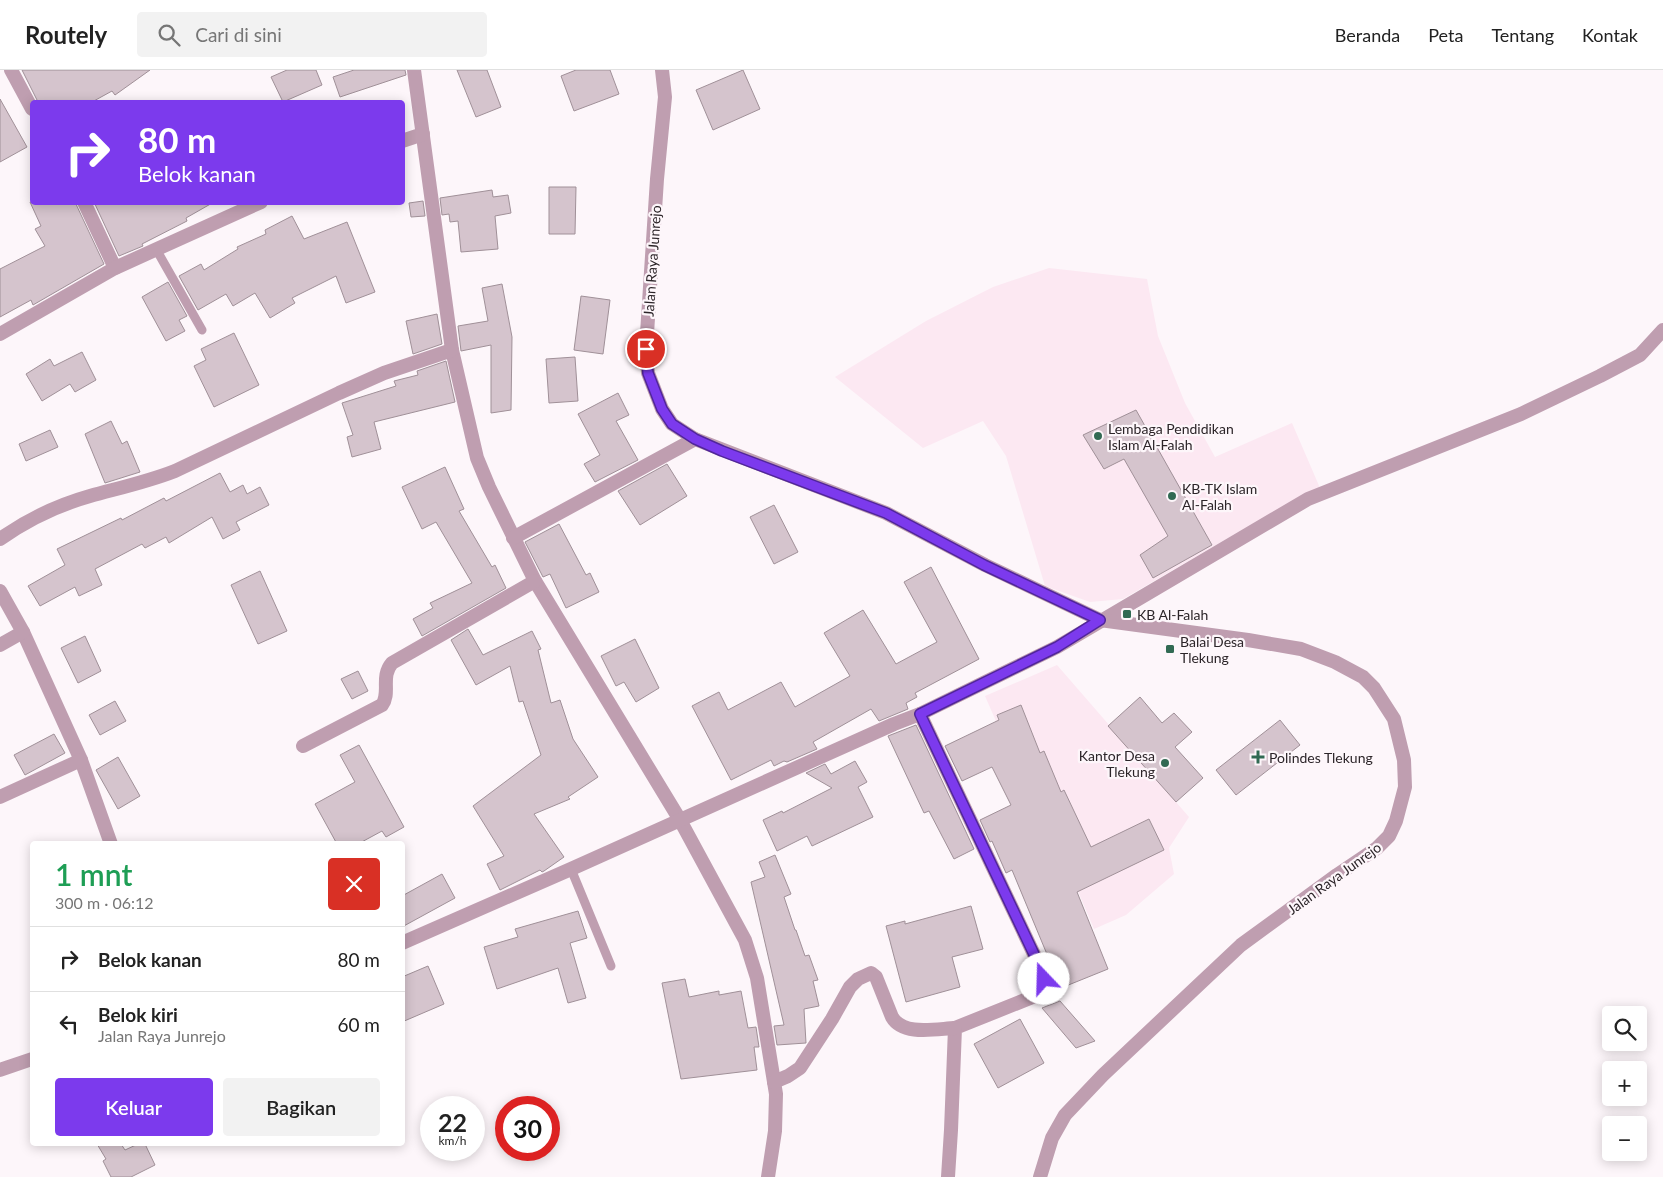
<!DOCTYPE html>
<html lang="id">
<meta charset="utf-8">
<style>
body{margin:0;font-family:Lato,sans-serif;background:#f2f2f2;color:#222;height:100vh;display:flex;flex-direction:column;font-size:19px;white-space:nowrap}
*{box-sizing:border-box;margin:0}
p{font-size:16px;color:#767676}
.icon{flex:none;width:28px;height:28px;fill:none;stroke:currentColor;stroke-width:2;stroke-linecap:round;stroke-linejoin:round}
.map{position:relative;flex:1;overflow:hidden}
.side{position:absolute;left:30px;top:771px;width:375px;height:305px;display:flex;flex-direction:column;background:#fff;border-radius:5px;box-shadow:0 2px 12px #0003}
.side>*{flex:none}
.hud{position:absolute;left:30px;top:30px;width:375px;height:105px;border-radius:5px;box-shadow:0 2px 12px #0003;background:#7c3aed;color:#fff;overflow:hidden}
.buttons{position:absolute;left:1602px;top:936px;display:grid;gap:10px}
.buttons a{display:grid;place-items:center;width:45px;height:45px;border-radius:5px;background:#fff;box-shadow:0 2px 12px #0003;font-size:25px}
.speed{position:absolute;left:420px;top:1026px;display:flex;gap:10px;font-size:25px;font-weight:700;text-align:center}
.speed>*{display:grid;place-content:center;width:65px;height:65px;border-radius:50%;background:#fff;box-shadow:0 2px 12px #0003;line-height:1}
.speed small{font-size:12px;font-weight:400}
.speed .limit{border:8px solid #d22;background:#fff;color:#111}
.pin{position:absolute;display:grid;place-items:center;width:42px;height:42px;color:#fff;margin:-21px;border:2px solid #fff;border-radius:50%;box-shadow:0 1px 5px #0007}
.me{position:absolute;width:55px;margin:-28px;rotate:339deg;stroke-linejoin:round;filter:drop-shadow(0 0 4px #0008)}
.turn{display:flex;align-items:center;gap:18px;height:105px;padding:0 25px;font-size:22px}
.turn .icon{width:65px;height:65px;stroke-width:2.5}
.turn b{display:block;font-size:35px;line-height:42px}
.round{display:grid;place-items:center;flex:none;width:52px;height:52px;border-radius:5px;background:#f2f2f2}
.overview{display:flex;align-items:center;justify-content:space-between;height:85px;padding:0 25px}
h1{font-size:30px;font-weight:600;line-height:38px;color:#1e9e55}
.primary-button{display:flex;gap:10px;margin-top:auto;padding:10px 25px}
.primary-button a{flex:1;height:58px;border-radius:5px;background:#7c3aed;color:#fff;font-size:20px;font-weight:600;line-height:58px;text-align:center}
.primary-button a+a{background:#f2f2f2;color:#222}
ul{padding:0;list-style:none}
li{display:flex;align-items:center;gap:15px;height:65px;padding:0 25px;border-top:1px solid #e0e0e0}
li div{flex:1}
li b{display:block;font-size:19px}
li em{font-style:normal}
header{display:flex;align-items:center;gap:30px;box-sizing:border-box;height:70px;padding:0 25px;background:#fff;border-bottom:1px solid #e0e0e0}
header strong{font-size:24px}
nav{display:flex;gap:28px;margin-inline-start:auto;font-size:18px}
.search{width:350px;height:45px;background:#f2f2f2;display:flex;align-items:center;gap:12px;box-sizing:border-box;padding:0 18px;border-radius:5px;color:#767676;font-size:19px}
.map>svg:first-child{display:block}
.built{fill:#fce8f2}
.building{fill:#d5c4cd;stroke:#a09098}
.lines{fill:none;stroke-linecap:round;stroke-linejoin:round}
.service{stroke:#bf9eb0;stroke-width:9}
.minor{stroke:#bf9eb0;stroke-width:14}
.tertiary{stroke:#bf9eb0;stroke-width:14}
.route-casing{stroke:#51269a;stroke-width:12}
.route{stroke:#7c3aed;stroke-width:9}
.poi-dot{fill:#316a53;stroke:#fdf6fa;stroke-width:2}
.labels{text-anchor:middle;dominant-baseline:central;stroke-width:4.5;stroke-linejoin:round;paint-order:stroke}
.street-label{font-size:14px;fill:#2c2529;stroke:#fdf6fa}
.poi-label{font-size:14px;fill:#2c2529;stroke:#fdf6fa;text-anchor:start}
</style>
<header>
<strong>Routely</strong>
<div class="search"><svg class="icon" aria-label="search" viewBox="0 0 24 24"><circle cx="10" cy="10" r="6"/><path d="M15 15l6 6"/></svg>Cari di sini</div>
<nav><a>Beranda</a><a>Peta</a><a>Tentang</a><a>Kontak</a></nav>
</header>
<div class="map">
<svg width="1663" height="1107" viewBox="0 0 1663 1107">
<rect width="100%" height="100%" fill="#fdf6fa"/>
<g class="built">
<path d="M 1049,198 L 1147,209 L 1158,266 L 1185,333 L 1215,387 L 1292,353 L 1320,418 L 1235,464 L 1123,529 L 1090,532 L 1045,516 L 1006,386 L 983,351 L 923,378 L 835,307 L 926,251 L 993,217 Z"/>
<path d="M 1057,595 L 1189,747 L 1169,778 L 1174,804 L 1126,845 L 1094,859 L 1063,786 L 1037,745 L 985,626 Z"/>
</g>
<g class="building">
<path d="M 22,0 L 150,0 L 115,25 L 112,21 L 92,32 L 38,32 Z"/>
<path d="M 287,0 L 316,0 L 322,15 L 283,32 L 271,7 Z"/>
<path d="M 354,0 L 405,0 L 406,5 L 340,27 L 333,7 Z"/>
<path d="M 457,0 L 487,0 L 501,37 L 476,47 Z"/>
<path d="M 576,0 L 610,0 L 619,24 L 574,41 L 561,6 Z"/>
<path d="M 743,0 L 760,39 L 713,60 L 696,20 Z"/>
<path d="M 0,29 L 27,77 L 0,92 Z"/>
<path d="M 549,117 L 576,117 L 575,164 L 549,164 Z"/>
<path d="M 492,120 L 493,127 L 508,125 L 511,143 L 495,146 L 498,179 L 461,182 L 458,151 L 450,152 L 449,144 L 442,145 L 440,128 Z"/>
<path d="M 423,131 L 425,146 L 411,147 L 409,133 Z"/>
<path d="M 30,132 L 75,132 L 104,194 L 33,235 L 31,230 L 0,247 L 0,199 L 45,176 L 35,159 L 41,156 Z"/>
<path d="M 94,132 L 214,132 L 186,148 L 187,151 L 142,174 L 143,176 L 119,186 Z"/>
<path d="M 292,146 L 304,169 L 347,152 L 375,222 L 346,233 L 336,206 L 292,228 L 295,233 L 270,248 L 255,223 L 233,236 L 226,224 L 198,240 L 179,206 L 201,194 L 204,200 L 238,179 L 237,177 L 266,164 L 265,160 Z"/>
<path d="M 168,212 L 187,246 L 179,250 L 185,261 L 166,271 L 142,227 Z"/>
<path d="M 502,214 L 512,267 L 511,340 L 491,343 L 491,275 L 461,281 L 458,256 L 488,251 L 482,218 Z"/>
<path d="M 581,226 L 610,230 L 603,284 L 574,280 Z"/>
<path d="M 437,244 L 442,274 L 413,284 L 406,251 Z"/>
<path d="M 234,263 L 259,315 L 214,337 L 194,296 L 206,290 L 201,279 Z"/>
<path d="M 82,282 L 96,310 L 75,322 L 70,314 L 42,331 L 26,304 L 50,289 L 54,296 Z"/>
<path d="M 575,287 L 578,331 L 549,333 L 546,289 Z"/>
<path d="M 446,291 L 455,332 L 374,352 L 381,379 L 352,387 L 347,367 L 353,365 L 342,333 L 396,316 L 394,311 L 418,305 L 417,301 Z"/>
<path d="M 618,323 L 629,345 L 616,351 L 638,390 L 595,412 L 584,394 L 600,385 L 578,344 Z"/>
<path d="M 1136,340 L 1212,475 L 1153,508 L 1140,485 L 1168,466 L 1124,389 L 1104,399 L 1083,365 Z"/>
<path d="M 111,351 L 122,374 L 127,371 L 140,402 L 105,413 L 85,364 Z"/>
<path d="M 50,360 L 58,377 L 26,391 L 19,374 Z"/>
<path d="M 667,394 L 687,426 L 640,455 L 618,421 Z"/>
<path d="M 445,397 L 464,439 L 459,441 L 492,497 L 495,495 L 506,518 L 422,566 L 413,549 L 433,538 L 430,533 L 472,513 L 436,452 L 422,459 L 402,417 Z"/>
<path d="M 220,403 L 230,422 L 243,415 L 247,424 L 260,417 L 269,435 L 236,452 L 240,460 L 223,469 L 212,447 L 169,473 L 166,467 L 145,478 L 142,474 L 95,499 L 102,515 L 79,526 L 75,517 L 40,536 L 28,516 L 65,495 L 57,479 L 121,448 L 122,450 L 164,428 L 166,431 Z"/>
<path d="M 774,435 L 798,482 L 774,494 L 750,447 Z"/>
<path d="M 559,454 L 586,505 L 590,503 L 599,522 L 566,538 L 550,504 L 543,507 L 525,472 Z"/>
<path d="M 931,497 L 979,589 L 915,623 L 917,627 L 906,633 L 908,639 L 879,651 L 871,639 L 813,672 L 817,679 L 787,692 L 784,691 L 774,696 L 771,690 L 731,710 L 692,636 L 719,622 L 728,640 L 781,612 L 795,637 L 850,606 L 824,563 L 863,540 L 896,594 L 937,572 L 904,512 Z"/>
<path d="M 260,501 L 287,561 L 258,574 L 231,515 Z"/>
<path d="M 468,559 L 483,585 L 532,561 L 541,579 L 538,580 L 551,633 L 560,630 L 573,669 L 598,707 L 568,727 L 570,729 L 534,744 L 564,787 L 544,801 L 542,802 L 540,800 L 500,820 L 487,794 L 504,786 L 473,736 L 541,685 L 523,631 L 519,632 L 510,596 L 476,615 L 451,570 Z"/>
<path d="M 85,566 L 101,601 L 78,613 L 61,578 Z"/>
<path d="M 635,569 L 659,618 L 636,632 L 624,612 L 616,616 L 601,586 Z"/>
<path d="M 358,601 L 368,621 L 352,629 L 341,609 Z"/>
<path d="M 1140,627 L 1162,653 L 1174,643 L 1192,662 L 1175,677 L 1203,708 L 1176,732 L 1108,656 Z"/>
<path d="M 115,631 L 126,651 L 100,665 L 89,645 Z"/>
<path d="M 1021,635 L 1040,683 L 1044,681 L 1061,722 L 1064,720 L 1091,777 L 1149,749 L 1164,780 L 1077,822 L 1108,899 L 1061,918 L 1012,800 L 1006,803 L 992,771 L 990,772 L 980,750 L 1011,735 L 992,697 L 962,711 L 945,676 L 999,650 L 997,645 Z"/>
<path d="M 1280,650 L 1300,675 L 1236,725 L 1216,700 Z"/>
<path d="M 916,655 L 974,779 L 954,789 L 929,741 L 924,743 L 888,666 Z"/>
<path d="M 54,664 L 65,683 L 25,705 L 14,685 Z"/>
<path d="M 359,675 L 404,757 L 386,767 L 382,761 L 358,774 L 337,774 L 315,734 L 355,712 L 340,685 Z"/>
<path d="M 118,687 L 140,726 L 118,739 L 96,700 Z"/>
<path d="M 855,691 L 867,712 L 858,717 L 873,747 L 812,776 L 807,766 L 777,781 L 763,750 L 782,741 L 783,743 L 832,718 L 806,703 L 825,694 L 831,704 Z"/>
<path d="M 775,785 L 791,824 L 784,827 L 795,860 L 796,860 L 805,886 L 809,885 L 818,910 L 813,911 L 819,936 L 804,939 L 806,973 L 777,975 L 774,956 L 784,955 L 751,812 L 765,807 L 759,792 Z"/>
<path d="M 442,804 L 455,828 L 402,857 L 402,826 Z"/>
<path d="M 971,836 L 983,879 L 952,887 L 960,917 L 906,932 L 886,856 L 905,851 L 905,854 Z"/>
<path d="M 578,841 L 587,868 L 570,873 L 586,928 L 568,933 L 558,898 L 497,919 L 484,877 L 518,867 L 515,859 Z"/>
<path d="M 428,896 L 444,934 L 402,952 L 402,907 Z"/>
<path d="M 685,909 L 689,927 L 719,921 L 719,925 L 741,921 L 748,958 L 756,957 L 759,977 L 754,977 L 757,1000 L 681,1009 L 662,913 Z"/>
<path d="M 1060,931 L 1095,971 L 1076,978 L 1042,938 Z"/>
<path d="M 1020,949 L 1044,993 L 998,1018 L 974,974 Z"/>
<path d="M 97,1074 L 121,1074 L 125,1080 L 138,1074 L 145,1074 L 155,1095 L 131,1107 L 111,1107 L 103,1091 L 106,1089 Z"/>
</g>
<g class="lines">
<g class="service">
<path d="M 156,179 L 202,260"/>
<path d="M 571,799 L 611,896"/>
</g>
<g class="minor">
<path d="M 11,0 L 32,39"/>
<path d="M 414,0 L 452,280 L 477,388 L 489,417 L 535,511 L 680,750 L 745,870 L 757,908 L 776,1024 L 775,1061 L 768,1107"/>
<path d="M 402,71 L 423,64"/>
<path d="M 84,132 L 115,198"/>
<path d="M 0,264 L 115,198 L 261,132"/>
<path d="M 513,468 L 695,369"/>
<path d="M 0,469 C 27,450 58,435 90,426 C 119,418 147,412 175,401 L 339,323 L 384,303 L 452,280"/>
<path d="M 0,521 L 23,562 L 81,690 L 111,774"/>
<path d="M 0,575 L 23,562"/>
<path d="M 920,644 L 1041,899 C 1044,910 1045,918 1035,926 L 955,958 L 951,1060 L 948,1107"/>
<path d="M 303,676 L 382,635 C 391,623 380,607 392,593 L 535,511"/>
<path d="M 0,727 L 81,690"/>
<path d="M 402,873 L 571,799 L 894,654 L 920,644 L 1057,577 L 1308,429 L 1521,344 L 1600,306 L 1640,285 L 1663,260"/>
<path d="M 0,1000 L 32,989"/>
<path d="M 774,1012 L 788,1006 L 800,998 L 832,949 L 850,917 L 858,909 L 871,903 L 876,907 L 892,947 C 903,966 935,959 955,958"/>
</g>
<path class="tertiary" d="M 662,0 L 665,27 L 657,109 L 646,279 L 648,303 L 662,339 L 672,354 L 695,369 L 886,443 L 985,495 L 1100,550 L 1248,570 L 1301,579 L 1335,592 L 1363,607 L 1374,618 L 1394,649 L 1404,690 L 1405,717 L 1396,751 L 1389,766 L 1377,778 L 1337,805 L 1241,875 L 1103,1005 L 1065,1045 L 1052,1068 L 1040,1107"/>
</g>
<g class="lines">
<defs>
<path id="route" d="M 646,279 L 648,303 L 662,339 L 672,354 L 695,369 L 722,381 L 886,443 L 984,495 L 1100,550 L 1057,577 L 920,644 L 1041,899 L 1044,909"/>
</defs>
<use href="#route" class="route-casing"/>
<use href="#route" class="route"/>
</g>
<g class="poi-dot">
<circle cx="1098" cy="366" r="5"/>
<circle cx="1172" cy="426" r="5"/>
<rect x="1122" y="539" width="10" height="10" rx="2.5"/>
<rect x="1165" y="574" width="10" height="10" rx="2.5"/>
<path d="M1255.5 679.5h5v5h5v5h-5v5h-5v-5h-5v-5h5z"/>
<circle cx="1165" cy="693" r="5"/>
</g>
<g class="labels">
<g class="street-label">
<text transform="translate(652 191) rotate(-86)">Jalan Raya Junrejo</text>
<text transform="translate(1334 808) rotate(-36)">Jalan Raya Junrejo</text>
</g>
<g class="poi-label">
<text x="1108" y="358">Lembaga Pendidikan<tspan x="1108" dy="16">Islam Al-Falah</tspan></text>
<text x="1182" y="418">KB-TK Islam<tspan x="1182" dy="16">Al-Falah</tspan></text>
<text x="1137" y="544">KB Al-Falah</text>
<text x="1180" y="571">Balai Desa<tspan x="1180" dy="16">Tlekung</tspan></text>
<text x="1155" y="685" text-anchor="end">Kantor Desa<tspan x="1155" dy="16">Tlekung</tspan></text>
<text x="1269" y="687">Polindes Tlekung</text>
</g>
</g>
</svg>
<div class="buttons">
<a><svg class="icon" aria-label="search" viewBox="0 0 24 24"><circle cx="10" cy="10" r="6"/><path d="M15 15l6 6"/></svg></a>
<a>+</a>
<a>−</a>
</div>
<div class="speed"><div>22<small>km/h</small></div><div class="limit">30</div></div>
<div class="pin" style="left:646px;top:279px;background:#d93025"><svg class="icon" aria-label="arrive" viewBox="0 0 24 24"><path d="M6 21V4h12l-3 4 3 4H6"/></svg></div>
<svg class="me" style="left:1044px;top:909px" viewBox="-20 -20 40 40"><circle r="19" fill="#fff"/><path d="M0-13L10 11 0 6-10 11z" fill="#7c3aed"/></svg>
<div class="hud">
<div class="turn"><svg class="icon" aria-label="right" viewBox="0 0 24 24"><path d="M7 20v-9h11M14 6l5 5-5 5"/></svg><div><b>80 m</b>Belok kanan</div></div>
</div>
<section class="side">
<div class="overview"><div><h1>1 mnt</h1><p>300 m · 06:12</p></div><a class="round" style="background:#d93025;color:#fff"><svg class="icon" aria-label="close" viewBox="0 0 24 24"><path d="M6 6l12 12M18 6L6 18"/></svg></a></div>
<ul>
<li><svg class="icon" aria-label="right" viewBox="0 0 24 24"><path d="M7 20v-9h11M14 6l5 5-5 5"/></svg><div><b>Belok kanan</b></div><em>80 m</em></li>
<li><svg class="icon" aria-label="left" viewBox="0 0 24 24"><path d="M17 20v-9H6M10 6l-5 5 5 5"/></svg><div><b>Belok kiri</b><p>Jalan Raya Junrejo</p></div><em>60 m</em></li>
</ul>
<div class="primary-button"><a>Keluar</a><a>Bagikan</a></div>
</section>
</div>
